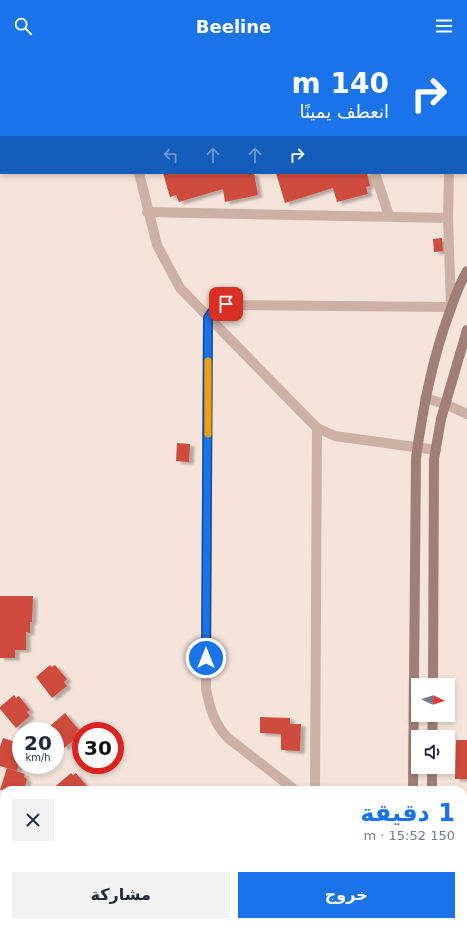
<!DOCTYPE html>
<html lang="ar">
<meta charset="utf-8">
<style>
body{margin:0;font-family:"DejaVu Sans","Noto Sans Arabic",sans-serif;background:#f2f2f3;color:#1f2937;direction:rtl;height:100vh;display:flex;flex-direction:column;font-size:15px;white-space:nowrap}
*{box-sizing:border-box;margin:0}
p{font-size:13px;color:#747a83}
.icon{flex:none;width:22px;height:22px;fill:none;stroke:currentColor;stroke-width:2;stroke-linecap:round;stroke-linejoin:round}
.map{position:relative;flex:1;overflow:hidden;direction:ltr}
.side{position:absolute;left:0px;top:734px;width:467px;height:140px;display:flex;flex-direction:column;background:#fff;border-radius:12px 12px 0 0;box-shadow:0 2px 6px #0003;direction:rtl}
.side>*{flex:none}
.top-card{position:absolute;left:0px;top:0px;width:467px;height:122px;box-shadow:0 2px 6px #0003;direction:rtl;background:#1a73e8;color:#fff;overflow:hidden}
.needle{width:26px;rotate:93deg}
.fabs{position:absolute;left:411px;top:626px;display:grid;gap:8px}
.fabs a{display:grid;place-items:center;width:44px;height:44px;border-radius:0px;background:#fff;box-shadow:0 2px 6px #0003;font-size:20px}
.speed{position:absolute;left:12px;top:670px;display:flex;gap:8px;font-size:20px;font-weight:700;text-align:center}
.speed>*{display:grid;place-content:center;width:52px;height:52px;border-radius:50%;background:#fff;box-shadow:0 2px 6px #0003;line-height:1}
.speed small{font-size:10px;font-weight:400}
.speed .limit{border:6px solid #d22;background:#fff;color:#111}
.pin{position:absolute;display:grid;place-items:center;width:34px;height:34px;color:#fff;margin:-17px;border-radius:8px;box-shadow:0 2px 6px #0006}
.me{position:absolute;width:44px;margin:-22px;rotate:0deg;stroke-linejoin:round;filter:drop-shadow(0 0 3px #0008)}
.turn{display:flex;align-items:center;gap:14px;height:84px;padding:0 12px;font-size:18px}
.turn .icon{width:52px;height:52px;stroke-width:2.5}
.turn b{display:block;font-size:28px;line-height:34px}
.lanes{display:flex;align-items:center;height:38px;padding:0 12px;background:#0003;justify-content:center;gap:20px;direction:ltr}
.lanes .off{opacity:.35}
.round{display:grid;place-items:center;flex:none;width:42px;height:42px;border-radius:0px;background:#f2f2f3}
.overview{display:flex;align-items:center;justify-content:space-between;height:68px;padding:0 12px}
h1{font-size:24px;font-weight:800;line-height:30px;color:#1a73e8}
.button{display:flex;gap:8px;margin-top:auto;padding:8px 12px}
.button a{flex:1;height:46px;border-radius:0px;background:#1a73e8;color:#fff;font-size:16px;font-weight:800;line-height:46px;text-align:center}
.button a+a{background:#f2f2f3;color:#1f2937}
header{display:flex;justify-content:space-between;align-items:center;height:52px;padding:0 12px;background:#1a73e8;color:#fff;font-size:18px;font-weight:800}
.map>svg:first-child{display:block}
.building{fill:#cf4b3d;filter:url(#shadow)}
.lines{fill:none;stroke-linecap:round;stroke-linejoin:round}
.street{stroke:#cdb1a5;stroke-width:10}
.secondary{stroke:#a17f76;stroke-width:10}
.route-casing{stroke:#114b97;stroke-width:10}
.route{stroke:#1a73e8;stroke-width:7}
.slow{stroke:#f59e0b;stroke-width:7}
</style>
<header><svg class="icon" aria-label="menu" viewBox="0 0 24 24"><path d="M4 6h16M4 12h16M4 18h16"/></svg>Beeline<svg class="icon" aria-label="search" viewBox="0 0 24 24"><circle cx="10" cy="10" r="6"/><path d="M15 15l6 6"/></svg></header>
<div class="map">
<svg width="467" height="874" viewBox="0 0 467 874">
<defs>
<filter id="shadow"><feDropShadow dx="4.5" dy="2.5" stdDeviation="1" flood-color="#0004"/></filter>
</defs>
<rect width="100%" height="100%" fill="#f4e4da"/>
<g class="building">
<path d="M 163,121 L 254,121 L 258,143 L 225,150 L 223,137 L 179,150 L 176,143 L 170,145 Z"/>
<path d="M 276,121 L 367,121 L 370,134 L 366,135 L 368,142 L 337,150 L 333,136 L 285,151 Z"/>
<path d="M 442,186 L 443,199 L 434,200 L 433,187 Z"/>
<path d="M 177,391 L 190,392 L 189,410 L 176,409 Z"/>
<path d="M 0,544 L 33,544 L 32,570 L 30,570 L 30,581 L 26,580 L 26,598 L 15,598 L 15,606 L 0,606 Z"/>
<path d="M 50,613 L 52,615 L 55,613 L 67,627 L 64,630 L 67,634 L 52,646 L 36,625 Z"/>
<path d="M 14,643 L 16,646 L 19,644 L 30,658 L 27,660 L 30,664 L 16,676 L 0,657 L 0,655 Z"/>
<path d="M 65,661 L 79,678 L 76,680 L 79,684 L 64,696 L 55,685 L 55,679 L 50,679 L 46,674 L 50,674 Z"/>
<path d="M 260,665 L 290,666 L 290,672 L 301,672 L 300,699 L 281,698 L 281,682 L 260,681 Z"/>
<path d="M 3,686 L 21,692 L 21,705 L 17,719 L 0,714 L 0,695 Z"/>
<path d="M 456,688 L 467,688 L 467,727 L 455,727 Z"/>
<path d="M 7,716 L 25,722 L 24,725 L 27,727 L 24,738 L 0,738 Z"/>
<path d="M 71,721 L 73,723 L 76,721 L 90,738 L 51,738 Z"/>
</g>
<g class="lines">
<g class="street">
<path d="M 112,0 L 112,1"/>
<path d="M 453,1 L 453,0"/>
<path d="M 139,121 L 157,193 L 180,236 L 317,376 L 335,384 L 436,398"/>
<path d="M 375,121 L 389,164"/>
<path d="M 147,160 L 448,166"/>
<path d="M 425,346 L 445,352 L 467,362"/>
<path d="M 295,738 L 228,686 C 214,672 210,656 206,637 L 208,265 L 212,259 L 226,253 L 451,255 L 448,166 L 449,121"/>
<path d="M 315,738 L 317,376"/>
</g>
<g class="secondary">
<path d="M 433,633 L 434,407 L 441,367 L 467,278"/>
<path d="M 432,685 L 433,663"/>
<path d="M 413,738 L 416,406 C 423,356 432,307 450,259 C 455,245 459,232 467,219"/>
<path d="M 432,738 L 432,715"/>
<path d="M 432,870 L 432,874"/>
<path d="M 412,874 L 412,870"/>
</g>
</g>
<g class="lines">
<defs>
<path id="route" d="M 206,606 L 208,266 L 212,260 L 226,252"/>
</defs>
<use href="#route" class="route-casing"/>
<use href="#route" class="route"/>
<path class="slow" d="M 208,382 L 208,309"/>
</g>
</svg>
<div class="fabs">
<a><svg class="needle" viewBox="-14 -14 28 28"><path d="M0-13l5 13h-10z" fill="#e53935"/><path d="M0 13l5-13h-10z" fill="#747a83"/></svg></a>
<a><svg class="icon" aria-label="sound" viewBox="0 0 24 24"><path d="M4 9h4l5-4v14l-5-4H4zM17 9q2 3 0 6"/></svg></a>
</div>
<div class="speed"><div>20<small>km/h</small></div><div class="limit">30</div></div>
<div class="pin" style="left:226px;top:252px;background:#d93025"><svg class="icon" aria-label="arrive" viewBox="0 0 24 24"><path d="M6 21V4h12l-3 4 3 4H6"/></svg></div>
<svg class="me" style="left:206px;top:606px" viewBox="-20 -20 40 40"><circle r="17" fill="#1a73e8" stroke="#fff" stroke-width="3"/><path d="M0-11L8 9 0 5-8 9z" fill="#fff"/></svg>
<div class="top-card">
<div class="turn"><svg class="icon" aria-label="right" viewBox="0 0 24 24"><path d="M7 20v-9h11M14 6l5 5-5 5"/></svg><div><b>140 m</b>انعطف يمينًا</div></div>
<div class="lanes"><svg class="icon off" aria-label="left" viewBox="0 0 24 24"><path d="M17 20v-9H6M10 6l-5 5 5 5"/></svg><svg class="icon off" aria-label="ahead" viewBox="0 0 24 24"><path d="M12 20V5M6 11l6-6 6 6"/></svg><svg class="icon off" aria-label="ahead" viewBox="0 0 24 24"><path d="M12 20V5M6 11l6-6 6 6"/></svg><svg class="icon" aria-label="right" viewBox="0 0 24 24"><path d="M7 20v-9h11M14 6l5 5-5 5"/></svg></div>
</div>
<section class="side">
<div class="overview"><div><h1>1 دقيقة</h1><p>150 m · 15:52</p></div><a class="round"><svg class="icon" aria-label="close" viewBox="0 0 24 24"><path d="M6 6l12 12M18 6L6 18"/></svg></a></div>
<div class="button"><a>خروج</a><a>مشاركة</a></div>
</section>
</div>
